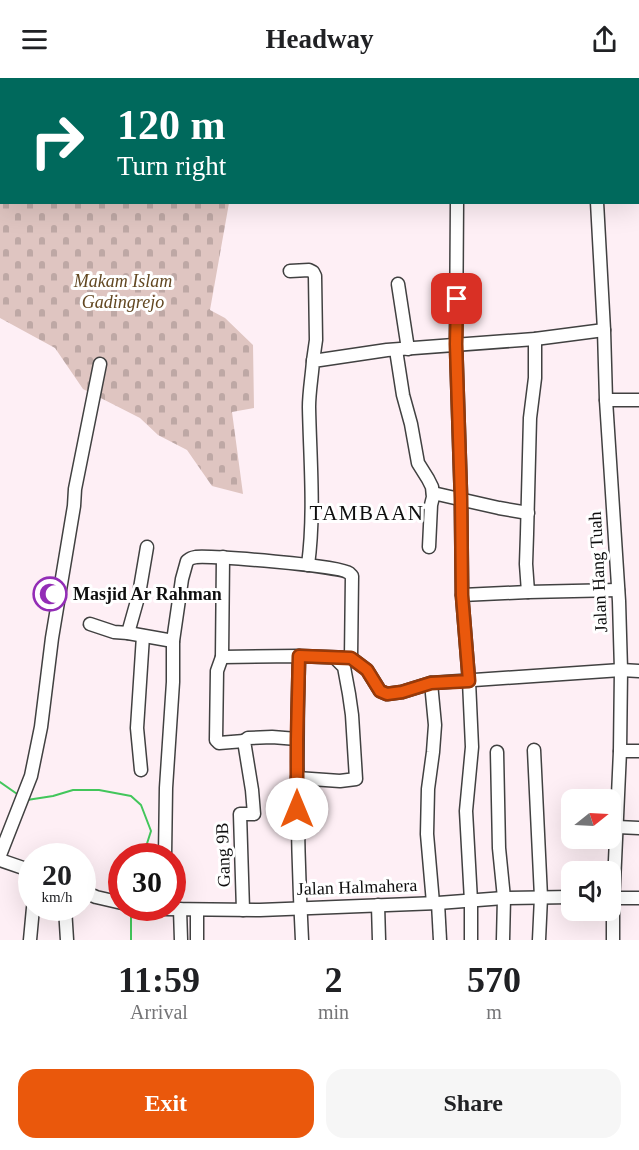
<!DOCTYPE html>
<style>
body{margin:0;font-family:Georgia,serif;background:#f6f6f6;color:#202124;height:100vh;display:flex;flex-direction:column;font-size:22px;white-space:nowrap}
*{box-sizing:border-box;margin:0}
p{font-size:20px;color:#757577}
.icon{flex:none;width:33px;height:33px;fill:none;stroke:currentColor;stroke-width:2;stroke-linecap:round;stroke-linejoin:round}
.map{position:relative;height:862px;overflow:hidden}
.drawer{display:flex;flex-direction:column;background:#fff;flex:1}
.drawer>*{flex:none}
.banner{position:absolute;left:0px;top:0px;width:639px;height:126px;box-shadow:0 6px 24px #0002;background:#00695c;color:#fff;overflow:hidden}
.needle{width:39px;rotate:72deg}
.tools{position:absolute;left:561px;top:711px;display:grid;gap:12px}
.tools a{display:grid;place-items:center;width:60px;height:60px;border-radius:12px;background:#fff;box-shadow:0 6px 24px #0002;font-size:30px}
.speed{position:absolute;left:18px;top:765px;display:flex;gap:12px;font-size:30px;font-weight:700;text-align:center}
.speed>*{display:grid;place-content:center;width:78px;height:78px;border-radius:50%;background:#fff;box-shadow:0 6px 24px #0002;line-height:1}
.speed small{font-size:15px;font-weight:400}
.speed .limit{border:9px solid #d22;background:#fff;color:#111}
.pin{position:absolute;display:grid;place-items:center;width:51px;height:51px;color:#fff;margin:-26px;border-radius:12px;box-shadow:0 3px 9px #0006}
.me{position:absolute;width:66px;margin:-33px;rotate:0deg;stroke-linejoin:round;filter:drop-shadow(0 0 4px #0008)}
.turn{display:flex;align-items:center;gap:21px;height:126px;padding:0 18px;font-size:27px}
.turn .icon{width:78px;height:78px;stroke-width:2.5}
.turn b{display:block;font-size:42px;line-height:51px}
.eta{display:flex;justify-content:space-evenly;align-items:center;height:102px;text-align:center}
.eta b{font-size:36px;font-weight:800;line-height:42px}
.action{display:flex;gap:12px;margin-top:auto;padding:12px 18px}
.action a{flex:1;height:69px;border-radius:18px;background:#ea580c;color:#fff;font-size:24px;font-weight:800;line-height:69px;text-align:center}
.action a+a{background:#f6f6f6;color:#202124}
header{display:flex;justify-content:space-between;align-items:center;height:78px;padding:0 18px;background:#fff;font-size:27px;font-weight:800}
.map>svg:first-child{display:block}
.cemetery{fill:url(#cemetery-stones)}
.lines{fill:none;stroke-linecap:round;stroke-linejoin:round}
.stream{stroke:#42c65b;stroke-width:2}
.minor-casing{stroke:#414141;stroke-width:15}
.minor{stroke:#fff;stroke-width:12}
.route-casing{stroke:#983908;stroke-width:15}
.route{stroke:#ea580c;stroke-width:10}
.labels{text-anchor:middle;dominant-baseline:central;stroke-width:6;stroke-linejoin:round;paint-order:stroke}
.park-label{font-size:18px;font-style:italic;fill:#624721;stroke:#fff}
.street-label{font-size:18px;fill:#0e0e0e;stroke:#fff}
.poi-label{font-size:18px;font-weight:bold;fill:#0e0e0e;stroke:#fff;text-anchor:start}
.quarter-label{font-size:21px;letter-spacing:1.5px;fill:#0e0e0e;stroke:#fff}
</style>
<header><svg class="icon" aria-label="menu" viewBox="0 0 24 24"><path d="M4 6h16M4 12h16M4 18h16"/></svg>Headway<svg class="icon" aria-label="share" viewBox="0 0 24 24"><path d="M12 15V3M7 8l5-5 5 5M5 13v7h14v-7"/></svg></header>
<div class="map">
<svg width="639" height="862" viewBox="0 0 639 862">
<defs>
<pattern id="cemetery-stones" width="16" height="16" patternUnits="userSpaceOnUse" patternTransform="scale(1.5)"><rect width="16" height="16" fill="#dfc5c1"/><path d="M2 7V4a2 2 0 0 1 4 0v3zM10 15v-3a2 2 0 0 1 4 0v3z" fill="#bea8a5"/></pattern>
</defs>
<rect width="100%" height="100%" fill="#feeff5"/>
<path class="cemetery" d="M 0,0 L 248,0 L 251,1 L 2,2 L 2,124 L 229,125 L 210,232 L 225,240 L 253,267 L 254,330 L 232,334 L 243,416 L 212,408 L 187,372 L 158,357 L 140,340 L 83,311 L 55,270 L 0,240 Z"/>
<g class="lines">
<g class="stream">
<path d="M 0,704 L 20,718"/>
<path d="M 27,722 L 53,718 L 73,712 L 99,712 L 131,718 L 141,727 L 151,753 L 143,778"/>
<path d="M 131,862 L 131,830"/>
</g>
<defs>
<g id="minor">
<path d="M 512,0 L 515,2"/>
<path d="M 590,0 L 590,2"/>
<path d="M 459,2 L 459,0"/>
<path d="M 638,46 L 639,46"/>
<path d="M 457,124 L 456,266 L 461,421 L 462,517 L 469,603 L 472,669 L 466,733 L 471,823 L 471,862"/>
<path d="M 597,124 L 604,252 L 606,322 L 619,523 L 621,592 L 620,673 L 613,827 L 613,862"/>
<path d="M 290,193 L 309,192 L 313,194 L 315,198 L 316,262 L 313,283"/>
<path d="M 398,206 L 408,271"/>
<path d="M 535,261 L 535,300 L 530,340 L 527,456 L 526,486 L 528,514 L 618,512"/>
<path d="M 396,272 L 403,317 L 411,346 L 418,385 L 428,401 L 432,409 L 433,419 L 431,427 L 429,469"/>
<path d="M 606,322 L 639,322"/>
<path d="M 433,415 L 499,430 L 528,435"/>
<path d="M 223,479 L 222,579 L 299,578 C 296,673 297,767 302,862"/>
<path d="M 308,487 C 315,435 310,381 309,329 C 309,314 312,298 313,283 L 387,272 L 535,261 L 604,252"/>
<path d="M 462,517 L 528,514"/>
<path d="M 90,546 L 114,554 L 128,555 L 173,563"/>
<path d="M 128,555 L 139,516 L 147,469"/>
<path d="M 299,578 L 351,580 L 367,592 L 380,613 L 387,616 L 402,614 L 431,605 L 621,592 L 639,593"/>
<path d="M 222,579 L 217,593 L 216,662 L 219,665 L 244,663"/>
<path d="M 431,605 L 435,647 L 433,674 L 428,711 L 427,756 L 433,825"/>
<path d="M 534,672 L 541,819 L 539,862"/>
<path d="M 620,673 L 639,673"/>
<path d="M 497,674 L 499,770 L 504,820 L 503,862"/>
<path d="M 141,692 L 137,650 L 143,558"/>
<path d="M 297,700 L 340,703 L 356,701 L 352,637 L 349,616 L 344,589 L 335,580"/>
<path d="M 617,749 L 639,750"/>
<path d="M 0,777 L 31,698 L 41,649 L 52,560 L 74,428 L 75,411 L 100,286"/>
<path d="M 165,778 L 166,710 L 173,604 L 173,563 L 182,501 L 187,483 C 191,480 191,480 196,479 C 213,478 339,487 349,495 C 350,496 351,497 352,498 L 351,580"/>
<path d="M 0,782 L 32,793"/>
<path d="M 82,813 L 96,819 L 122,825"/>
<path d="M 610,820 L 639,820"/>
<path d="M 438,825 L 440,862"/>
<path d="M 378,827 L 379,862"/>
<path d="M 65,830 L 67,862"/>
<path d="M 145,830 L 165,831 L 260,832 L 438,825 L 504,820 L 572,819"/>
<path d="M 180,831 L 181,862"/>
<path d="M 243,832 L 240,736 L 254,736 L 252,712 L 244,663 L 248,660 L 272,659 L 297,661"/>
<path d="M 30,862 L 33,830"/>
<path d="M 197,862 L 197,832"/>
</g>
</defs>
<use href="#minor" class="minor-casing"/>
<use href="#minor" class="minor"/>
</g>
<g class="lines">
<defs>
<path id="route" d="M 297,731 L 297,661 L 299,578 L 351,580 L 367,592 L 380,613 L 387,616 L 402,614 L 431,605 L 469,603 L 462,517 L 461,421 L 456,266 L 457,221"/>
</defs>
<use href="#route" class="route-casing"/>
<use href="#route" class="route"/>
</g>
<defs>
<symbol id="mosque-ring" viewBox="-11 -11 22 22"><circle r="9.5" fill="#fff" stroke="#932db6" stroke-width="1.5"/><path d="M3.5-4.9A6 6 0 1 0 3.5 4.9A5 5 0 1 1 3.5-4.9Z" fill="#932db6"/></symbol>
</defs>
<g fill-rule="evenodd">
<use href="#mosque-ring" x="31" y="497" width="38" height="38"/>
</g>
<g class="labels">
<g class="park-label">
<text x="123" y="203">Makam Islam<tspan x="123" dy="21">Gadingrejo</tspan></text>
</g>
<g class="street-label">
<text transform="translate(598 494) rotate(-93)">Jalan Hang Tuah</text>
<text transform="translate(223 777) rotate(-92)">Gang 9B</text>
<text transform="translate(357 809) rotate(-2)">Jalan Halmahera</text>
</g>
<g class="poi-label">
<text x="73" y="516">Masjid Ar Rahman</text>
</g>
<g class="quarter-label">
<text x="367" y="435">TAMBAAN</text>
</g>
</g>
</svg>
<div class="tools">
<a><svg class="needle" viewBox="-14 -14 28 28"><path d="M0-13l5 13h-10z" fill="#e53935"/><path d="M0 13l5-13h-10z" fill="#757577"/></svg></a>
<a><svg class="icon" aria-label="sound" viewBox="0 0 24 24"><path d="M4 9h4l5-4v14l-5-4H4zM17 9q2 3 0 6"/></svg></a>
</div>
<div class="speed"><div>20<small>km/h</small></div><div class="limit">30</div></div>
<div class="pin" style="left:457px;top:221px;background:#d93025"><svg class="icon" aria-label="arrive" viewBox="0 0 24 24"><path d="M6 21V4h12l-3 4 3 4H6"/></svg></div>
<svg class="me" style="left:297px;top:731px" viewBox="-20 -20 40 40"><circle r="19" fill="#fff"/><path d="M0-13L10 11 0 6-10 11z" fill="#ea580c"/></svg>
<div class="banner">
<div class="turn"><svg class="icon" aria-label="right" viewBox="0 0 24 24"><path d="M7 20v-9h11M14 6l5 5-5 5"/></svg><div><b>120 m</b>Turn right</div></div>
</div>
</div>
<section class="drawer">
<div class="eta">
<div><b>11:59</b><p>Arrival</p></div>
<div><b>2</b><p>min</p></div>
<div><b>570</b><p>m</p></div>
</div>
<div class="action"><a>Exit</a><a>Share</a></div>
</section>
